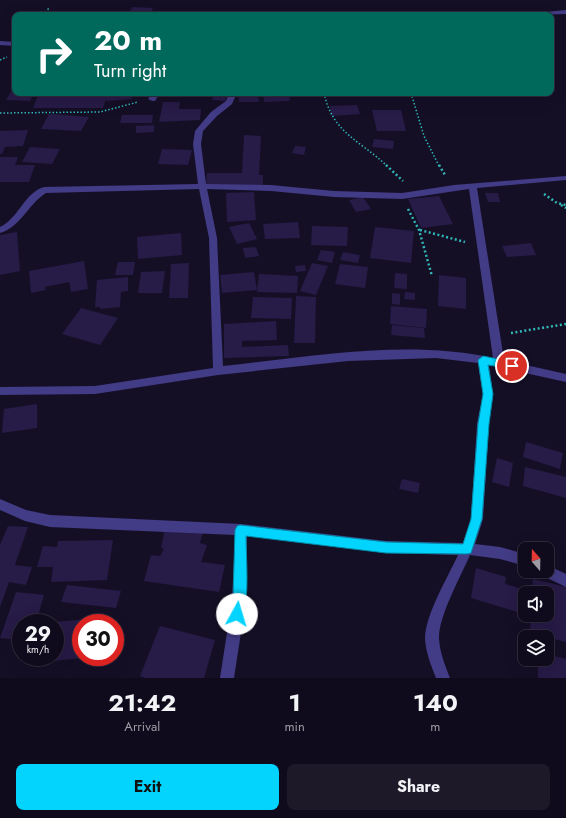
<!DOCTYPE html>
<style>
body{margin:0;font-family:Jost,sans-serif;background:#1e1929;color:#f1f3f6;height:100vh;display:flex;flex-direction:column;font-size:15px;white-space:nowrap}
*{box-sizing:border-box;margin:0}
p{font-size:13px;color:#9c9ba3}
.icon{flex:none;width:22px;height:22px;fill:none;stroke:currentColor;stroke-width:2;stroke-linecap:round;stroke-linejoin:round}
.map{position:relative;height:678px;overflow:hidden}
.drawer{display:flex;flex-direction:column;background:#100b1c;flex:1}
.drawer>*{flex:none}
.banner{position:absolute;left:12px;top:12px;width:542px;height:84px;border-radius:8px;box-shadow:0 4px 16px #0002,0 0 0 1px #302b3b;background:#00695c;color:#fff;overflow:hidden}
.needle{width:26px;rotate:340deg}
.fabs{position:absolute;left:518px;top:542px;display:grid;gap:8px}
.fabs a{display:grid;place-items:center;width:36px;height:36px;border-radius:8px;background:#100b1c;box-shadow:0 4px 16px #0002,0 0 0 1px #302b3b;font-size:20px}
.speed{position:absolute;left:12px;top:614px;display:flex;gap:8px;font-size:20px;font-weight:700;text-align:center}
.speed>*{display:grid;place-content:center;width:52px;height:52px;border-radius:50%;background:#100b1c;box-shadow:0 4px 16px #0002,0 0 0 1px #302b3b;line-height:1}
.speed small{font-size:10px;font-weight:400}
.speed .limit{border:6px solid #d22;background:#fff;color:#111}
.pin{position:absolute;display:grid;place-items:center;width:34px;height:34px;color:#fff;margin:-17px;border:2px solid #fff;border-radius:50%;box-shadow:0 1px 4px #0007}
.me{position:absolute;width:44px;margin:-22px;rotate:6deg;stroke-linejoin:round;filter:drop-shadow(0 0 3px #0008)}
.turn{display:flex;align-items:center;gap:14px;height:84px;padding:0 16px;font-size:18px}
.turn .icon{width:52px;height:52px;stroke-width:2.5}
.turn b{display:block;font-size:28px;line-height:34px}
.eta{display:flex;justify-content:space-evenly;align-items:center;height:68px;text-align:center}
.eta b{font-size:24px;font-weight:700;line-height:28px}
.button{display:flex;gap:8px;margin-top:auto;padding:8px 16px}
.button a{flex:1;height:46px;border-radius:8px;background:#02d4fd;color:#111;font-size:16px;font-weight:700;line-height:46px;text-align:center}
.button a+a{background:#1e1929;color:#f1f3f6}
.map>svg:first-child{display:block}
.building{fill:#271b47}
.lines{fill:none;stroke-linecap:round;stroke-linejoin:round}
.path-far1{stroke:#30b7b7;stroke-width:1.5;stroke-dasharray:1.5 2;stroke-linecap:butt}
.path{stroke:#30b7b7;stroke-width:2.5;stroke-dasharray:2 2.5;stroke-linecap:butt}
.minor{fill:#423b85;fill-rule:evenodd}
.route{fill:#02d4fd;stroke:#018aa4}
</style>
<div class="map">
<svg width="566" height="678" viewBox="0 0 566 678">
<rect width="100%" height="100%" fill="#150f26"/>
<g class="building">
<path d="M 133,7 L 153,8 L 149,15 L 127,15 Z"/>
<path d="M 15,85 L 15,93 L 34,93 L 30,101 L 6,100 Z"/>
<path d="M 39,93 L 107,93 L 107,95 L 142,93 L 141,95 L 131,95 L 132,99 L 106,101 L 106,98 L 103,108 L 33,108 Z"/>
<path d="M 214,93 L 227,93 L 225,101 L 212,100 Z"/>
<path d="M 238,93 L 258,93 L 259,102 L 239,102 Z"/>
<path d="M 263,93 L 289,93 L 290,101 L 264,102 Z"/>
<path d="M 163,102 L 180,102 L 179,109 L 201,109 L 200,120 L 159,122 Z"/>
<path d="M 357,105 L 360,114 L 332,116 L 330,106 Z"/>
<path d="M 372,110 L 401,110 L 406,131 L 377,131 Z"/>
<path d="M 49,114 L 89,117 L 81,131 L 41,129 Z"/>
<path d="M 122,115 L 153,115 L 152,123 L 120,123 Z"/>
<path d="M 154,125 L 154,132 L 136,133 L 136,126 Z"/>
<path d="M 28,130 L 23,146 L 5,147 L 2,154 L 0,154 L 0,131 Z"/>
<path d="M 244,135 L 261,136 L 259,175 L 263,175 L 263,185 L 206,185 L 207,173 L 242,173 Z"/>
<path d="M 374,139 L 394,141 L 393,149 L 372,147 Z"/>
<path d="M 295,146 L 306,147 L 304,155 L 292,153 Z"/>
<path d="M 30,147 L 60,149 L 52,164 L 22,162 Z"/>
<path d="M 162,149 L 192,150 L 188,165 L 158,164 Z"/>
<path d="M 0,157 L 18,157 L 15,165 L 35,165 L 29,182 L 0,182 Z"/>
<path d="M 254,192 L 256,220 L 227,222 L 226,193 Z"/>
<path d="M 485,193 L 498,193 L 500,202 L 488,202 Z"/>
<path d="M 439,196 L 453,224 L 421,228 L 408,199 Z"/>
<path d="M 363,197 L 371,209 L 356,212 L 349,200 Z"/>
<path d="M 298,222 L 300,238 L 265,239 L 263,224 Z"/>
<path d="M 249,223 L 257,239 L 237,244 L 229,227 Z"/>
<path d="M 312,226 L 348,227 L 347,246 L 311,245 Z"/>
<path d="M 375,227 L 414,231 L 411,263 L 370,258 Z"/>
<path d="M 17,232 L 20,271 L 0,275 L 0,235 Z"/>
<path d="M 181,233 L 182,255 L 138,259 L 137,237 Z"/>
<path d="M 531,243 L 536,255 L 507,257 L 502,246 Z"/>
<path d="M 256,247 L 259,256 L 245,258 L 243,248 Z"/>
<path d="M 321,250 L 335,252 L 332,263 L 317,260 Z"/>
<path d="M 343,252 L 360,255 L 358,263 L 340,260 Z"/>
<path d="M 84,261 L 88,289 L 71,292 L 69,282 L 45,287 L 46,290 L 31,293 L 29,271 Z"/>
<path d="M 118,262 L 135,262 L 133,275 L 115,275 Z"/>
<path d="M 189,263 L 188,298 L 169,298 L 171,264 Z"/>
<path d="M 312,263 L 328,266 L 316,295 L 300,291 Z"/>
<path d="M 340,264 L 368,267 L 365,288 L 335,284 Z"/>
<path d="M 305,265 L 306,271 L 296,272 L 295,266 Z"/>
<path d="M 165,271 L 162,293 L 138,293 L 141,272 Z"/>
<path d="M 254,272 L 257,290 L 222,293 L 220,275 Z"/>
<path d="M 395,273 L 407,274 L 407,289 L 394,288 Z"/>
<path d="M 259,274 L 298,276 L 297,293 L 257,292 Z"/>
<path d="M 439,275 L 466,278 L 466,309 L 438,306 Z"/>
<path d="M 128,277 L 128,291 L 121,292 L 120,307 L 100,309 L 100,307 L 95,307 L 97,280 Z"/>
<path d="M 405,292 L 415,293 L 415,300 L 404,299 Z"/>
<path d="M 392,293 L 400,294 L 400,305 L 392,304 Z"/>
<path d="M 296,296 L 316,297 L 315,343 L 294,343 Z"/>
<path d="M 253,297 L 292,298 L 291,319 L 251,318 Z"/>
<path d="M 391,306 L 427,309 L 426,328 L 390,324 Z"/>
<path d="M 81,308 L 118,318 L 100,345 L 62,334 Z"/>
<path d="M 276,321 L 277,340 L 242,341 L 242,347 L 288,345 L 289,356 L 224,358 L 224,324 Z"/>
<path d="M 392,325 L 424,328 L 425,338 L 391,335 Z"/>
<path d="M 37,404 L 37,428 L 2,433 L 4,409 Z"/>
<path d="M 526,442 L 563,453 L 560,469 L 523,457 Z"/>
<path d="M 497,458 L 513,463 L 509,487 L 492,482 Z"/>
<path d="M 525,467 L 566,477 L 566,498 L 523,486 Z"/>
<path d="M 402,479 L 420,483 L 418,493 L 399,489 Z"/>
<path d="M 8,526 L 28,527 L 15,565 L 32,567 L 26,585 L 9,582 L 0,607 L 0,545 Z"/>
<path d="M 165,528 L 203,532 L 200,543 L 207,545 L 201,562 L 225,565 L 219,592 L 144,581 L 151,555 L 160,556 L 164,549 L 161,548 Z"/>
<path d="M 113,540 L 107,580 L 51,582 L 53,567 L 37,567 L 43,546 L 57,547 L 58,541 Z"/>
<path d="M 476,568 L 506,577 L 505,584 L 519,588 L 517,612 L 471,598 Z"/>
<path d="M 533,579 L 566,587 L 566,642 L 530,633 L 531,615 L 547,615 L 547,593 L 532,593 Z"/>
<path d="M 67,585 L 121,591 L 116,608 L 61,602 Z"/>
<path d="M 16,592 L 44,595 L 36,623 L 21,623 L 21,640 L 0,638 Z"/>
<path d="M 100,618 L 99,623 L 81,623 L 81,658 L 35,663 L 36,657 L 55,657 L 55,622 Z"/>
<path d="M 160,626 L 215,640 L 204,678 L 145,678 L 140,676 Z"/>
<path d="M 547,654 L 566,659 L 566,678 L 538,678 L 538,659 L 547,659 Z"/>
</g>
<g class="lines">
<g class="path-far1">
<path d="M 43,15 L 50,7"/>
<path d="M 0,60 L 7,57"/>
<path d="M 324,93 C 333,134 360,140 387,166"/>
<path d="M 411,93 L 424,136 L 439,166"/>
<path d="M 0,113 L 100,112 L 138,102"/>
</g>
<g class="path">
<path d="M 386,165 L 403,181"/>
<path d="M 439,165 L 445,175"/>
<path d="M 544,194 L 557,203 L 566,205"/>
<path d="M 561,205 L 566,208"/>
<path d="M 408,209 L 419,230 L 432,276"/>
<path d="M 420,230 L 465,242"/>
<path d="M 511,333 L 566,324"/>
</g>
<g class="minor">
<path d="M 566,10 L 566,14 L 532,15 L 535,13 Z"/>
<path d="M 0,41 L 15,42 L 15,46 L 0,45 Z"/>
<path d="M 152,93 L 160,93 L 155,101 L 152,101 L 148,99 Z"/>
<path d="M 229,93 L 237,93 L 232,104 L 217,116 L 203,131 L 201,144 L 206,184 L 271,185 L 334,191 L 402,193 L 454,185 L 566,176 L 566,180 L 477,188 L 504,360 L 566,374 L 566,382 L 489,365 L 493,394 L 489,424 L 483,519 L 475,544 L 500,547 L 525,554 L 525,566 L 500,559 L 470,555 C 461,576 438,617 439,639 C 440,653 445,665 450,678 L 436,678 C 431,665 426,653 425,639 C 425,615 448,577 458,555 L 386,553 L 247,536 L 246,600 L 234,678 L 220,678 L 232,600 L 235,535 L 50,527 L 25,521 L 0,510 L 0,499 L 26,510 L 50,515 L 241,524 L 386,541 L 463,543 L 471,519 L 477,424 L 483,394 L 478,363 L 436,358 L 348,361 L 218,375 L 95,394 L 0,395 L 0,387 L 95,386 L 213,368 L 209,238 L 199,189 L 46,193 C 28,204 21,227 0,233 L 0,227 C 19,218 24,193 44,187 L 198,184 L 193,144 L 195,131 L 211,112 L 226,101 ZM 207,189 L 271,191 L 334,197 L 402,199 L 469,189 L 493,358 C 405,339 312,357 223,366 L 217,238 Z"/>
<path d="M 547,565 L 566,574 L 566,587 L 541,575 L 540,571 L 547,571 Z"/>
</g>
</g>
<path class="route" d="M 483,356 L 512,362 L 517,366 L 512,369 L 488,365 L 493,394 L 489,424 L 482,519 L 471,553 L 467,554 L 386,553 L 246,536 C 246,558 250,599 242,619 L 237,620 L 233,619 L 231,614 L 233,600 L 235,530 L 237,526 L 240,525 L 386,542 L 463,544 L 471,519 L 478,424 L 483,394 L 478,360 Z"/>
</svg>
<div class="fabs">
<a><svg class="needle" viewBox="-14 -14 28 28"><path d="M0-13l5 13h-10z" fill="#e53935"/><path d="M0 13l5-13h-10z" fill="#9c9ba3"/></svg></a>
<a><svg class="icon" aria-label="sound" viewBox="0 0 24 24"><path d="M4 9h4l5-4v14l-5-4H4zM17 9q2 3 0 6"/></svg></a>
<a><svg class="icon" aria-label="layers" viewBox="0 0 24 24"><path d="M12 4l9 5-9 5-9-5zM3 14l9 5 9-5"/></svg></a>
</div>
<div class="speed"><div>29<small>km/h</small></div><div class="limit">30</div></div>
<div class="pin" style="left:512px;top:366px;background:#d93025"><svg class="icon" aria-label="arrive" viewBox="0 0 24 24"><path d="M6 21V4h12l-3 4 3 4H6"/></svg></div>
<svg class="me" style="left:237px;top:614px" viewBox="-20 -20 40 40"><circle r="19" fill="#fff"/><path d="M0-13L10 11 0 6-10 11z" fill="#02d4fd"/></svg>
<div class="banner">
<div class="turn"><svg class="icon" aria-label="right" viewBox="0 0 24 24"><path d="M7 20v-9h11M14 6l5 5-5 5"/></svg><div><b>20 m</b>Turn right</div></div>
</div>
</div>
<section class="drawer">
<div class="eta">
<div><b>21:42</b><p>Arrival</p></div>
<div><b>1</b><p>min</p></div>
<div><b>140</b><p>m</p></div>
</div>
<div class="button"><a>Exit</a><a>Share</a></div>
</section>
